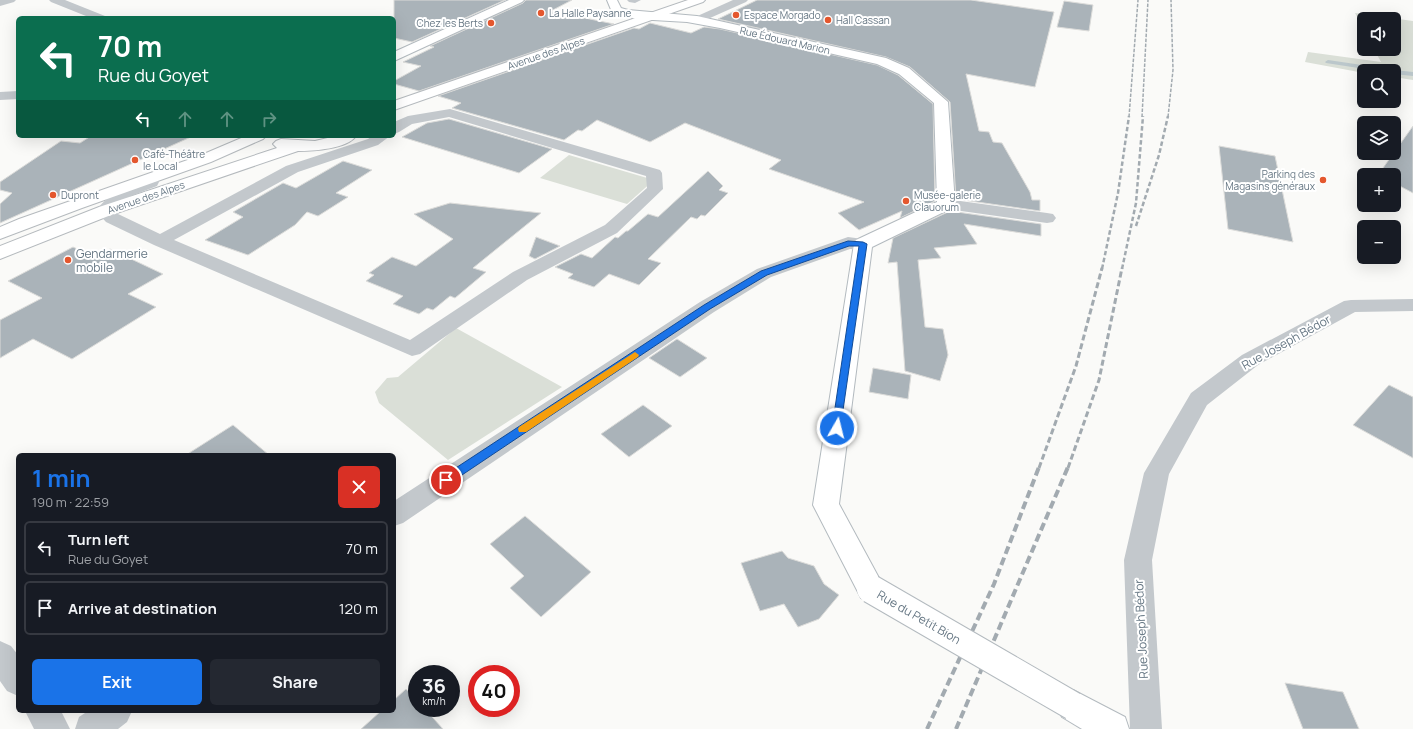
<!DOCTYPE html>
<meta charset="utf-8">
<style>
body{margin:0;font-family:Manrope,sans-serif;background:#242831;color:#f1f3f6;height:100vh;display:flex;flex-direction:column;font-size:15px;white-space:nowrap}
*{box-sizing:border-box;margin:0}
p{font-size:13px;color:#9ea1a6}
.icon{flex:none;width:22px;height:22px;fill:none;stroke:currentColor;stroke-width:2;stroke-linecap:round;stroke-linejoin:round}
.map{position:relative;flex:1;overflow:hidden}
.drawer{position:absolute;left:16px;top:453px;width:380px;height:260px;display:flex;flex-direction:column;background:#171b24;border-radius:6px;box-shadow:0 4px 16px #0002}
.drawer>*{flex:none}
.guide{position:absolute;left:16px;top:16px;width:380px;height:122px;border-radius:6px;box-shadow:0 4px 16px #0002;background:#0b6e4f;color:#fff;overflow:hidden}
.buttons{position:absolute;left:1357px;top:12px;display:grid;gap:8px}
.buttons a{display:grid;place-items:center;width:44px;height:44px;border-radius:6px;background:#171b24;box-shadow:0 4px 16px #0002;font-size:20px}
.speed{position:absolute;left:408px;top:665px;display:flex;gap:8px;font-size:20px;font-weight:700;text-align:center}
.speed>*{display:grid;place-content:center;width:52px;height:52px;border-radius:50%;background:#171b24;box-shadow:0 4px 16px #0002;line-height:1}
.speed small{font-size:10px;font-weight:400}
.speed .limit{border:6px solid #d22;background:#fff;color:#111}
.pin{position:absolute;display:grid;place-items:center;width:34px;height:34px;color:#fff;margin:-17px;border:2px solid #fff;border-radius:50%;box-shadow:0 1px 4px #0007}
.me{position:absolute;width:44px;margin:-22px;rotate:8deg;stroke-linejoin:round;filter:drop-shadow(0 0 3px #0008)}
.turn{display:flex;align-items:center;gap:14px;height:84px;padding:0 16px;font-size:18px}
.turn .icon{width:52px;height:52px;stroke-width:2.5}
.turn b{display:block;font-size:28px;line-height:34px}
.lanes{display:flex;align-items:center;height:38px;padding:0 16px;background:#0003;justify-content:center;gap:20px;direction:ltr}
.lanes .off{opacity:.35}
.round{display:grid;place-items:center;flex:none;width:42px;height:42px;border-radius:6px;background:#242831}
.overview{display:flex;align-items:center;justify-content:space-between;height:68px;padding:0 16px}
h1{font-size:24px;font-weight:700;line-height:30px;color:#1a73e8}
.cta{display:flex;gap:8px;margin-top:auto;padding:8px 16px}
.cta a{flex:1;height:46px;border-radius:6px;background:#1a73e8;color:#fff;font-size:16px;font-weight:700;line-height:46px;text-align:center}
.cta a+a{background:#242831;color:#f1f3f6}
ul{padding:0;list-style:none}
li{display:flex;align-items:center;gap:12px;height:54px;margin:0 8px 6px;padding:0 8px;border:2px solid #363941;border-radius:6px}
li div{flex:1}
li b{display:block;font-size:15px}
li em{font-style:normal}
.map>svg:first-child{display:block}
.green{fill:#dadfd7}
.lines{fill:none;stroke-linecap:round;stroke-linejoin:round}
.stream{fill:#bbc7cb;fill-rule:evenodd}
.building{fill:#aab3b9;stroke:#dcdcda}
.secondary-casing{stroke:#b3babf;stroke-width:2}
.primary-casing{stroke:#b5babe;stroke-width:2}
.street{fill:#c3c8cc;fill-rule:evenodd}
.secondary{fill:#fff;fill-rule:evenodd}
.primary{fill:#fff;fill-rule:evenodd}
.rail-far3{stroke:#a2aab0;stroke-width:1.5;stroke-dasharray:3.5 1.5;stroke-linecap:butt}
.rail-far2{stroke:#a2aab0;stroke-width:2.5;stroke-dasharray:4.5 2.5;stroke-linecap:butt}
.rail-far1{stroke:#a2aab0;stroke-width:3;stroke-dasharray:6 3;stroke-linecap:butt}
.rail{stroke:#a2aab0;stroke-width:4;stroke-dasharray:8 4;stroke-linecap:butt}
.secondary-bridge-casing{stroke:#b3babf;stroke-width:30;stroke-linecap:butt}
.secondary-bridge{stroke:#fff;stroke-width:28}
.route{fill:#1a73e8;stroke:#114b97}
.slow{fill:#f59e0b}
.poi-dot{fill:#e4572e;stroke:#fff;stroke-width:1.5}
.labels{text-anchor:middle;dominant-baseline:central;stroke-width:4;stroke-linejoin:round;paint-order:stroke}
.far-poi-label{font-size:10px;fill:#657683;stroke:#fff;text-anchor:start}
.far-street-label{font-size:10px;fill:#657683;stroke:#fff}
.poi-label{font-size:12px;fill:#657683;stroke:#fff;text-anchor:start}
.street-label{font-size:12px;fill:#657683;stroke:#fff}
</style>
<div class="map">
<svg width="1413" height="729" viewBox="0 0 1413 729">
<rect width="100%" height="100%" fill="#fafaf8"/>
<g class="green">
<path d="M 1355,13 L 1413,21 L 1413,80 L 1394,77 L 1394,71 L 1364,71 L 1364,73 L 1305,62 L 1308,52 L 1381,62 L 1374,49 L 1394,49 L 1394,19 L 1364,19 L 1364,29 Z"/>
<path d="M 569,155 L 654,180 L 627,204 L 540,178 Z"/>
<path d="M 456,328 L 562,387 L 448,460 L 379,403 L 375,392 L 387,378 L 398,377 Z"/>
</g>
<g class="lines">
<g class="stream">
<path d="M 1328,60 L 1389,69 L 1392,71 L 1378,71 L 1326,63 L 1325,62 Z"/>
<path d="M 1394,70 L 1413,72 L 1413,76 L 1394,74 L 1394,71 L 1392,71 Z"/>
</g>
</g>
<g class="building">
<path d="M 394,0 L 505,0 L 412,42 L 394,38 Z"/>
<path d="M 526,0 L 572,0 L 551,11 L 614,24 L 419,91 L 394,84 L 394,81 L 421,66 L 403,62 L 434,47 L 430,46 L 523,3 Z"/>
<path d="M 757,0 L 971,0 L 1054,12 L 1035,87 L 966,74 L 979,131 L 989,132 L 993,142 L 1002,143 L 1030,192 L 1032,200 L 1040,200 L 1040,211 L 956,199 L 950,102 L 910,67 L 886,57 L 718,19 Z"/>
<path d="M 1064,1 L 1093,5 L 1089,31 L 1057,27 Z"/>
<path d="M 650,23 L 691,33 L 704,27 L 720,29 L 877,65 L 898,75 L 933,104 L 935,201 L 900,218 L 902,211 L 859,230 L 838,213 L 864,202 L 769,169 L 781,160 L 685,123 L 650,142 L 597,120 L 582,131 L 578,130 L 564,140 L 452,108 L 461,103 L 438,96 L 634,28 L 639,29 Z"/>
<path d="M 449,119 L 552,149 L 519,173 L 402,137 L 427,123 Z"/>
<path d="M 1413,126 L 1413,193 L 1394,183 L 1394,175 L 1378,175 Z"/>
<path d="M 91,136 L 193,136 L 0,223 L 0,204 L 12,193 L 0,190 L 0,182 L 61,141 L 80,143 Z"/>
<path d="M 1219,146 L 1275,156 L 1293,242 L 1228,229 Z"/>
<path d="M 343,161 L 372,170 L 336,193 L 348,197 L 318,216 L 307,212 L 295,225 L 248,255 L 205,240 L 243,217 L 233,212 L 283,183 L 296,188 Z"/>
<path d="M 708,171 L 723,186 L 719,190 L 728,193 L 705,216 L 701,215 L 697,219 L 691,217 L 648,259 L 661,263 L 639,285 L 609,274 L 594,287 L 568,278 L 573,274 L 555,267 L 581,254 L 592,258 L 615,237 L 618,238 L 626,231 L 628,231 L 648,214 L 658,217 Z"/>
<path d="M 450,203 L 541,213 L 473,268 L 486,272 L 455,298 L 450,296 L 433,310 L 427,308 L 419,314 L 393,304 L 403,296 L 366,281 L 374,275 L 369,273 L 392,257 L 416,266 L 453,239 L 414,214 Z"/>
<path d="M 950,211 L 1041,224 L 1041,236 L 964,224 L 977,244 L 934,248 L 941,258 L 918,260 L 925,327 L 943,329 L 948,355 L 940,381 L 905,371 L 897,262 L 888,263 L 893,238 Z"/>
<path d="M 536,237 L 560,246 L 535,259 L 529,256 Z"/>
<path d="M 73,247 L 95,257 L 110,249 L 163,274 L 128,294 L 156,307 L 72,359 L 33,339 L 0,358 L 0,320 L 42,298 L 8,281 Z"/>
<path d="M 677,339 L 707,358 L 680,377 L 649,358 Z"/>
<path d="M 873,368 L 911,375 L 908,399 L 869,392 Z"/>
<path d="M 1389,385 L 1413,397 L 1413,458 L 1353,425 Z"/>
<path d="M 643,405 L 672,426 L 629,457 L 601,434 Z"/>
<path d="M 233,425 L 269,455 L 186,455 Z"/>
<path d="M 525,516 L 591,572 L 541,617 L 510,588 L 524,576 L 490,544 Z"/>
<path d="M 782,551 L 788,558 L 814,566 L 824,584 L 839,595 L 819,619 L 798,627 L 784,604 L 760,611 L 741,563 Z"/>
<path d="M 1285,683 L 1343,692 L 1359,729 L 1303,729 Z"/>
<path d="M 406,689 L 417,701 L 417,708 L 424,708 L 443,729 L 361,729 L 381,711 L 394,711 L 394,700 Z"/>
</g>
<g class="lines">
<defs>
<g id="secondary">
<path d="M 509,0 L 524,0 L 522,2 L 394,61 L 394,52 Z"/>
<path d="M 607,0 L 617,0 L 621,8 L 628,10 L 697,16 L 886,58 L 909,68 L 948,102 L 955,204 L 952,208 L 872,247 L 839,504 L 885,589 L 881,598 L 871,602 L 861,598 L 813,505 L 854,244 L 856,240 L 937,202 L 934,103 L 899,74 L 877,64 L 720,28 L 687,22 L 636,19 L 612,12 Z"/>
<path d="M 1073,690 L 1125,717 L 1129,729 L 1082,729 L 1062,717 L 1057,706 L 1062,695 Z"/>
</g>
<g id="primary">
<path d="M 688,0 L 705,0 L 703,2 L 394,110 L 394,101 Z"/>
<path d="M 246,136 L 266,136 L 263,139 L 211,162 L 82,208 L 0,239 L 0,227 L 19,219 L 199,156 Z"/>
<path d="M 336,136 L 356,136 C 347,149 313,151 298,151 L 111,215 L 0,259 L 0,246 L 99,207 L 277,148 L 273,144 L 276,141 L 281,139 L 315,141 Z"/>
</g>
</defs>
<use href="#secondary" class="secondary-casing"/>
<use href="#primary" class="primary-casing"/>
<g class="street">
<path d="M 0,0 L 16,0 L 14,2 L 0,6 Z"/>
<path d="M 49,0 L 65,0 L 105,16 L 107,18 L 91,18 L 51,2 Z"/>
<path d="M 627,0 L 641,0 L 635,3 L 629,2 Z"/>
<path d="M 733,0 L 748,0 L 746,2 L 701,22 L 693,22 L 691,20 L 693,18 Z"/>
<path d="M 18,91 L 18,99 L 0,100 L 0,92 Z"/>
<path d="M 450,109 L 660,170 L 662,173 L 663,189 L 617,233 L 527,280 L 420,354 L 412,356 L 154,245 L 106,222 L 96,211 C 107,195 137,174 157,178 L 159,182 L 157,186 L 131,196 L 114,210 L 118,214 L 160,234 L 286,166 L 368,139 L 372,136 L 390,136 L 378,145 L 298,172 L 174,240 L 410,340 L 513,272 L 605,225 L 647,188 L 646,176 L 449,117 L 412,124 L 399,132 L 394,134 L 394,122 L 408,116 Z"/>
<path d="M 946,199 L 1047,213 L 1053,214 L 1056,218 L 1053,222 L 1047,223 L 940,208 L 937,204 L 940,200 Z"/>
<path d="M 848,237 L 870,240 L 872,244 L 870,248 L 863,250 L 850,249 L 771,277 L 714,312 L 403,523 L 394,526 L 394,501 L 700,302 L 757,269 Z"/>
<path d="M 1413,299 L 1413,311 L 1355,312 L 1258,365 L 1207,405 L 1169,474 L 1152,560 L 1162,729 L 1130,729 L 1124,560 L 1144,473 L 1191,393 L 1242,355 L 1344,301 L 1351,300 Z"/>
<path d="M 0,641 L 11,646 L 18,655 L 18,696 L 7,691 L 0,681 Z"/>
<path d="M 25,711 L 61,711 L 70,729 L 34,729 Z"/>
<path d="M 88,711 L 132,711 L 127,722 L 118,729 L 75,729 L 79,717 Z"/>
</g>
<use href="#secondary" class="secondary"/>
<use href="#primary" class="primary"/>
<g class="rail-far3">
<path d="M 1129,117 L 1138,0"/>
<path d="M 1142,117 L 1148,0"/>
<path d="M 1168,117 L 1173,70 L 1171,0"/>
</g>
<g class="rail-far2">
<path d="M 1136,226 L 1159,155 L 1168,116"/>
<path d="M 1102,269 L 1118,193 L 1129,116"/>
<path d="M 1122,269 L 1136,203 L 1143,116"/>
</g>
<g class="rail-far1">
<path d="M 1039,468 L 1076,366 L 1102,268"/>
<path d="M 1068,468 L 1099,380 L 1122,268"/>
</g>
<g class="rail">
<path d="M 927,729 L 994,584 L 1039,467"/>
<path d="M 956,729 L 1068,467"/>
</g>
<defs>
<path id="secondary-bridge" d="M 871,589 L 1073,706"/>
</defs>
<use href="#secondary-bridge" class="secondary-bridge-casing"/>
<use href="#secondary-bridge" class="secondary-bridge"/>
</g>
<path class="route" d="M 848,241 L 863,242 L 867,244 L 840,431 L 833,431 L 832,428 L 859,246 L 849,246 L 767,275 L 710,309 L 450,483 L 446,484 L 442,483 L 441,480 L 442,477 L 704,305 L 761,271 Z"/>
<path class="slow" d="M 635,352 L 639,355 L 638,357 L 526,432 L 519,432 L 518,429 L 519,427 Z"/>
<g class="poi-dot">
<circle cx="541" cy="13" r="4"/>
<circle cx="736" cy="15" r="4"/>
<circle cx="828" cy="20" r="4"/>
<circle cx="491" cy="23" r="4"/>
<circle cx="135" cy="160" r="4"/>
<circle cx="1323" cy="180" r="4"/>
<circle cx="53" cy="195" r="4"/>
<circle cx="906" cy="201" r="4"/>
<circle cx="68" cy="260" r="4"/>
</g>
<g class="labels">
<g class="far-poi-label">
<text x="549" y="13">La Halle Paysanne</text>
<text x="744" y="15">Espace Morgado</text>
<text x="836" y="20">Hall Cassan</text>
<text x="483" y="23" text-anchor="end">Chez les Berts</text>
<text x="143" y="154">Café-Théâtre<tspan x="143" dy="12">le Local</tspan></text>
<text x="1315" y="174" text-anchor="end">Parking des<tspan x="1315" dy="12">Magasins généraux</tspan></text>
<text x="61" y="195">Dupront</text>
<text x="914" y="195">Musée-galerie<tspan x="914" dy="12">Clauorum</tspan></text>
</g>
<g class="far-street-label">
<text transform="translate(785 40) rotate(13)">Rue Édouard Marion</text>
<text transform="translate(546 53) rotate(-19)">Avenue des Alpes</text>
<text transform="translate(146 197) rotate(-19)">Avenue des Alpes</text>
</g>
<g class="poi-label">
<text x="76" y="253">Gendarmerie<tspan x="76" dy="14">mobile</tspan></text>
</g>
<g class="street-label">
<text transform="translate(1286 342) rotate(-29)">Rue Joseph Bédor</text>
<text transform="translate(919 617) rotate(30)">Rue du Petit Bion</text>
<text transform="translate(1141 629) rotate(-93)">Rue Joseph Bédor</text>
</g>
</g>
</svg>
<div class="buttons">
<a><svg class="icon" aria-label="sound" viewBox="0 0 24 24"><path d="M4 9h4l5-4v14l-5-4H4zM17 9q2 3 0 6"/></svg></a>
<a><svg class="icon" aria-label="search" viewBox="0 0 24 24"><circle cx="10" cy="10" r="6"/><path d="M15 15l6 6"/></svg></a>
<a><svg class="icon" aria-label="layers" viewBox="0 0 24 24"><path d="M12 4l9 5-9 5-9-5zM3 14l9 5 9-5"/></svg></a>
<a>+</a>
<a>−</a>
</div>
<div class="speed"><div>36<small>km/h</small></div><div class="limit">40</div></div>
<div class="pin" style="left:446px;top:480px;background:#d93025"><svg class="icon" aria-label="arrive" viewBox="0 0 24 24"><path d="M6 21V4h12l-3 4 3 4H6"/></svg></div>
<svg class="me" style="left:837px;top:428px" viewBox="-20 -20 40 40"><circle r="17" fill="#1a73e8" stroke="#fff" stroke-width="3"/><path d="M0-11L8 9 0 5-8 9z" fill="#fff"/></svg>
<div class="guide">
<div class="turn"><svg class="icon" aria-label="left" viewBox="0 0 24 24"><path d="M17 20v-9H6M10 6l-5 5 5 5"/></svg><div><b>70 m</b>Rue du Goyet</div></div>
<div class="lanes"><svg class="icon" aria-label="left" viewBox="0 0 24 24"><path d="M17 20v-9H6M10 6l-5 5 5 5"/></svg><svg class="icon off" aria-label="ahead" viewBox="0 0 24 24"><path d="M12 20V5M6 11l6-6 6 6"/></svg><svg class="icon off" aria-label="ahead" viewBox="0 0 24 24"><path d="M12 20V5M6 11l6-6 6 6"/></svg><svg class="icon off" aria-label="right" viewBox="0 0 24 24"><path d="M7 20v-9h11M14 6l5 5-5 5"/></svg></div>
</div>
<section class="drawer">
<div class="overview"><div><h1>1 min</h1><p>190 m · 22:59</p></div><a class="round" style="background:#d93025;color:#fff"><svg class="icon" aria-label="close" viewBox="0 0 24 24"><path d="M6 6l12 12M18 6L6 18"/></svg></a></div>
<ul>
<li><svg class="icon" aria-label="left" viewBox="0 0 24 24"><path d="M17 20v-9H6M10 6l-5 5 5 5"/></svg><div><b>Turn left</b><p>Rue du Goyet</p></div><em>70 m</em></li>
<li><svg class="icon" aria-label="arrive" viewBox="0 0 24 24"><path d="M6 21V4h12l-3 4 3 4H6"/></svg><div><b>Arrive at destination</b></div><em>120 m</em></li>
</ul>
<div class="cta"><a>Exit</a><a>Share</a></div>
</section>
</div>
